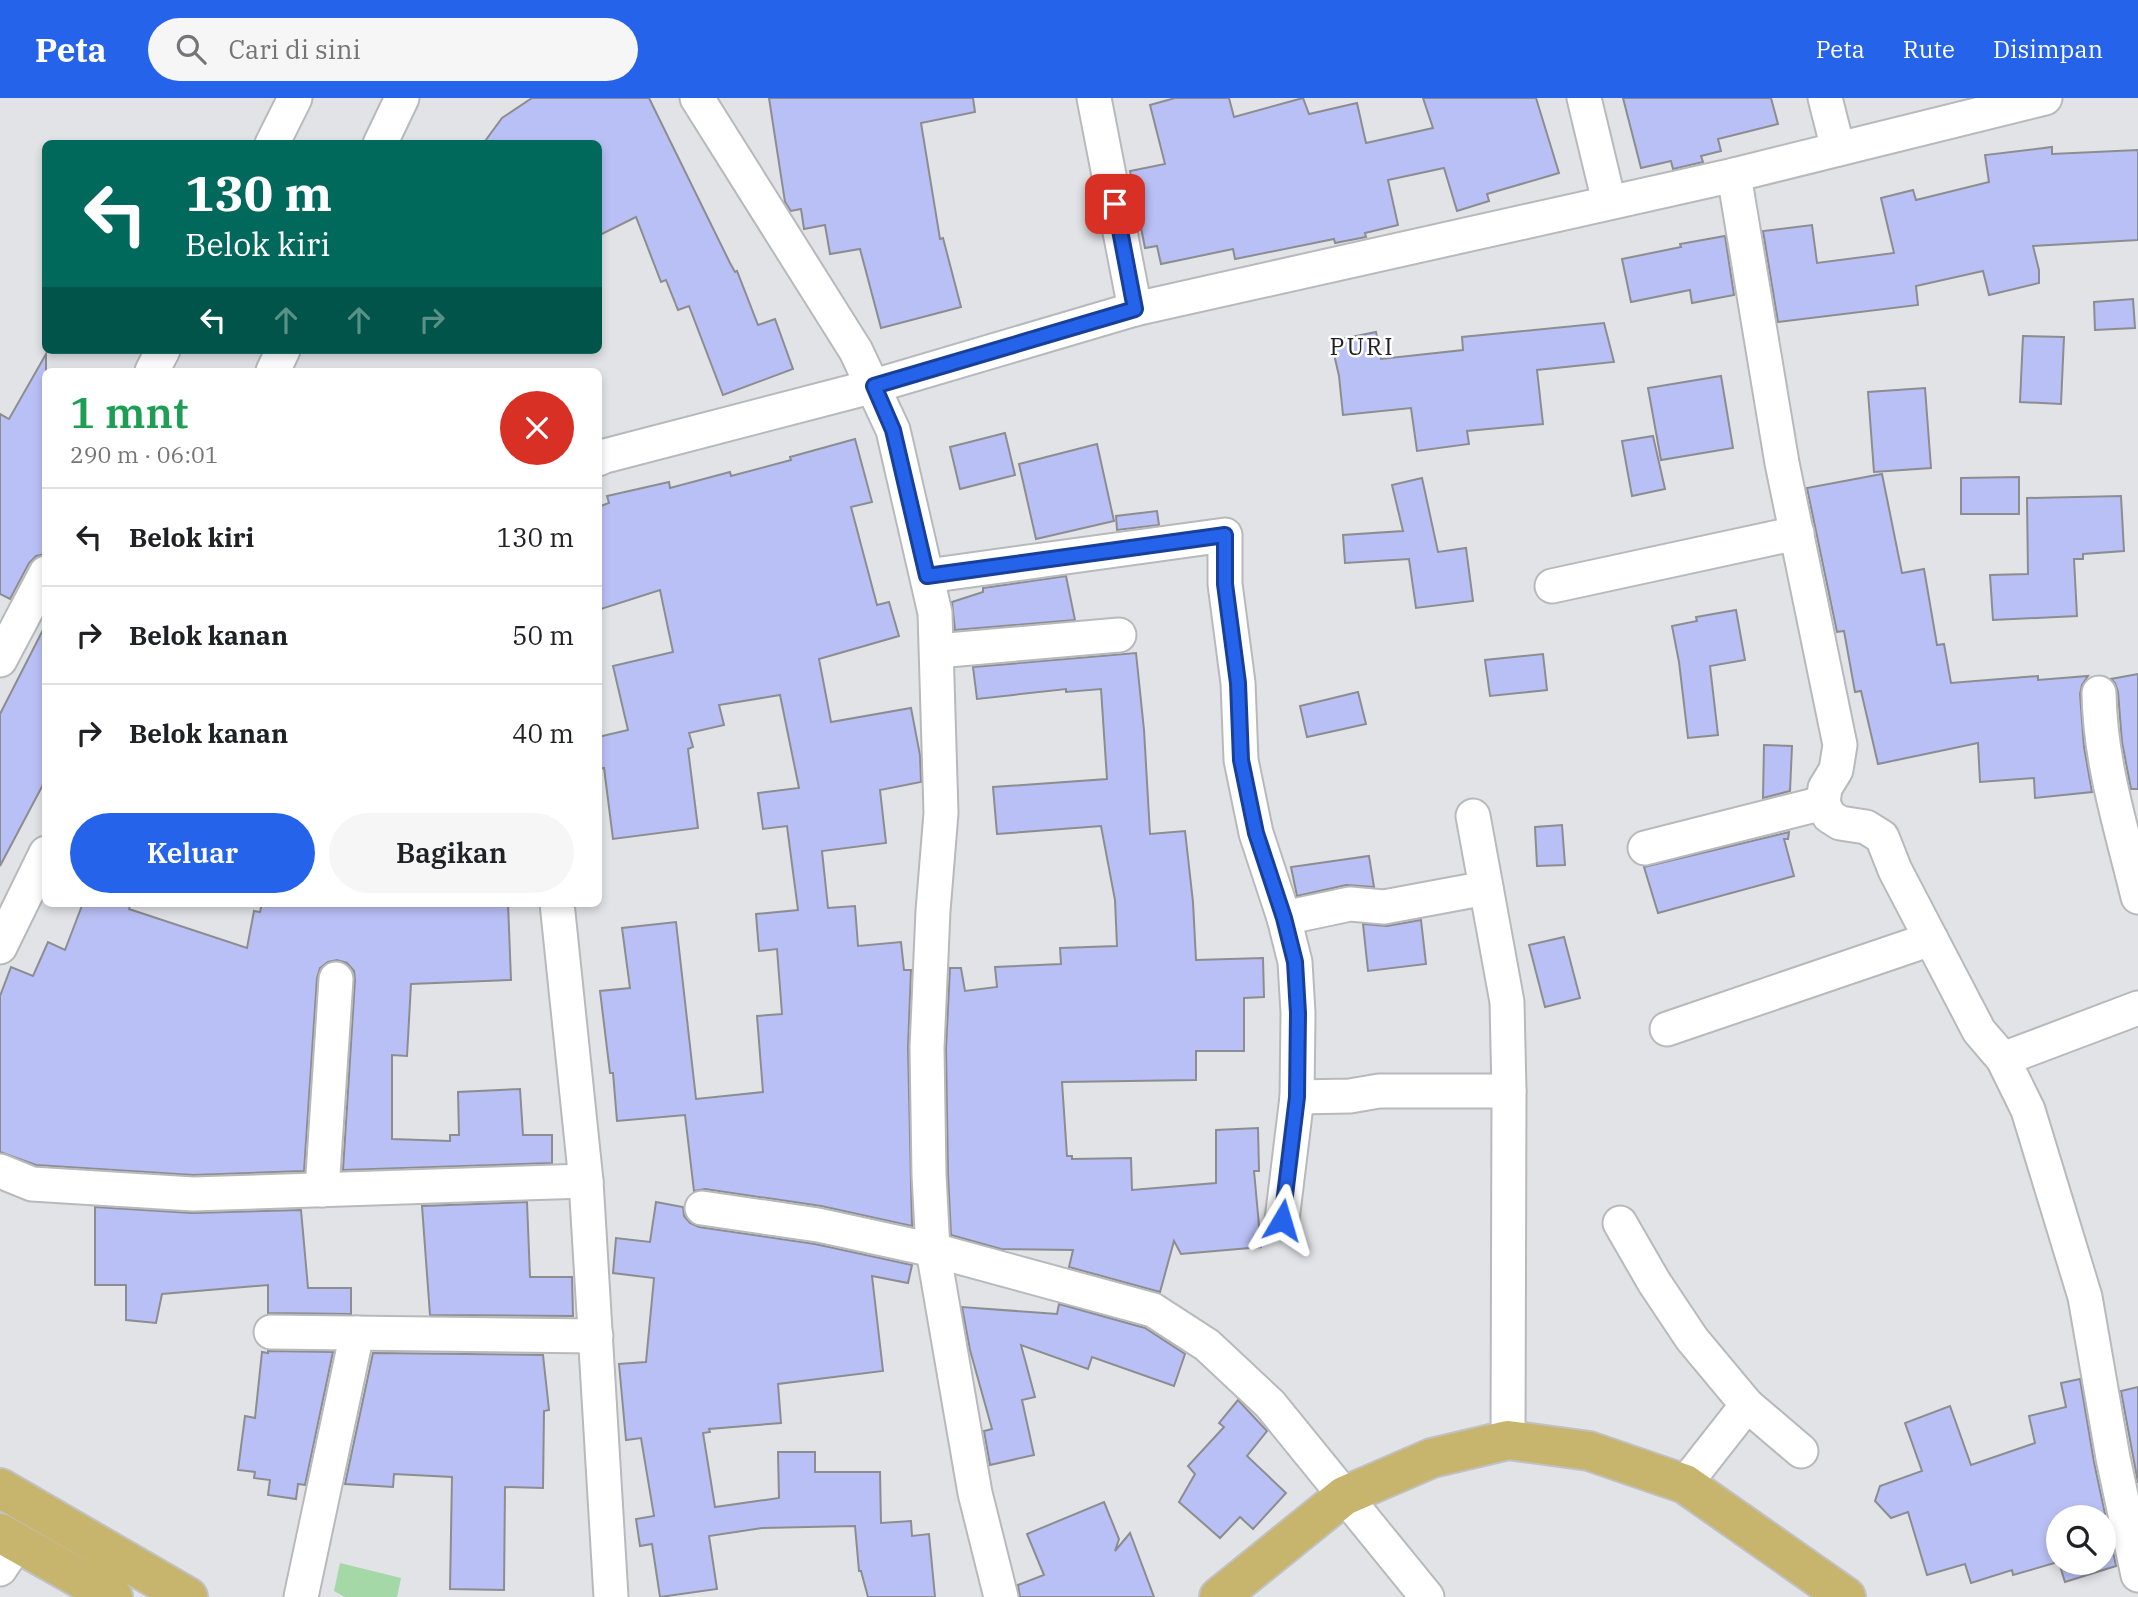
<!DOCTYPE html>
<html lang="id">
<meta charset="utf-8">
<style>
body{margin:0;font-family:"IBM Plex Serif",serif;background:#f6f6f6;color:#202124;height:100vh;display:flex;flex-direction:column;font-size:26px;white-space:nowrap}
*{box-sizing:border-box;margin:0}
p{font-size:23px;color:#757577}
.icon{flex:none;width:38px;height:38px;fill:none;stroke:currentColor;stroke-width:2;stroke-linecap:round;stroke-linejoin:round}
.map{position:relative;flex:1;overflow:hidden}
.details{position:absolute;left:42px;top:270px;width:560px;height:539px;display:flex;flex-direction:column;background:#fff;border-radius:10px;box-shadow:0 4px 10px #0003}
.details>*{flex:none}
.hud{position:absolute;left:42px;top:42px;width:560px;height:214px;border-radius:10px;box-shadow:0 4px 10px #0003;background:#00695c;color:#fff;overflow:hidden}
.controls{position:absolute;left:2046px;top:1407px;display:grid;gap:14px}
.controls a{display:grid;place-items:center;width:70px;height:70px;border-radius:50%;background:#fff;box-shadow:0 4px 10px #0003;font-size:35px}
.pin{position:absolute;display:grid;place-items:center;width:60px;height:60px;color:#fff;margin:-30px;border-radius:14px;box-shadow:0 4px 10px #0006}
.me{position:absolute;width:77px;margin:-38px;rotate:7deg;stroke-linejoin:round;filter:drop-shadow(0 0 5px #0008)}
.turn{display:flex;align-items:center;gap:24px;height:147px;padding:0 28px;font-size:32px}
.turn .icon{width:91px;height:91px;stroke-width:2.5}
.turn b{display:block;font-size:49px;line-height:60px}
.lanes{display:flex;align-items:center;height:66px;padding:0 28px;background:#0003;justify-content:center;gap:35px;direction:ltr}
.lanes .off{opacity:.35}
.round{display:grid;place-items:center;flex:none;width:74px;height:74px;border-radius:37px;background:#f6f6f6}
.summary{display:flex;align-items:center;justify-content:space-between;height:119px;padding:0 28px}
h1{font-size:42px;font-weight:600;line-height:52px;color:#1e9e55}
.primary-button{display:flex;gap:14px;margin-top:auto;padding:14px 28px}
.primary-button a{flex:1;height:80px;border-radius:42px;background:#2563eb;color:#fff;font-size:28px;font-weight:600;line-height:80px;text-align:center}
.primary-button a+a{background:#f6f6f6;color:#202124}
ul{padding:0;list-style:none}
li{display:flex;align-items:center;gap:21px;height:98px;padding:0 28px;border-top:2px solid #e0e0e0}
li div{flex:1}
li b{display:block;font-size:26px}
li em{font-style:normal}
header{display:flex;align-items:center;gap:42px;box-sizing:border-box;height:98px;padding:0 35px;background:#2563eb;color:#fff}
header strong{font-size:33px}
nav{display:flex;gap:38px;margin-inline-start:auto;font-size:24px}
.search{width:490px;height:63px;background:#f6f6f6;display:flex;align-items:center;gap:18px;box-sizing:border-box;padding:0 24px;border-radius:38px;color:#757577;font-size:26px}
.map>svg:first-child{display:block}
.green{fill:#a4d8a7}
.building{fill:#b9c0f5;stroke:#8c8d90;stroke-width:2}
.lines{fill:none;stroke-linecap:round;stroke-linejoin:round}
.street-casing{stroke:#b8b9bc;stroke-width:37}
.primary-casing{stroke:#c1c1c1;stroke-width:42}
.street{stroke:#fff;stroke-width:33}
.primary{stroke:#c7b46d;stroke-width:38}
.route-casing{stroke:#184099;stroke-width:18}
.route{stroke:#2563eb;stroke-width:12}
.labels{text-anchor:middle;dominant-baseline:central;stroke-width:5;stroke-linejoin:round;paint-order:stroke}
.quarter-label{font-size:24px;letter-spacing:2px;fill:#202022;stroke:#fff}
</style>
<header>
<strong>Peta</strong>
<div class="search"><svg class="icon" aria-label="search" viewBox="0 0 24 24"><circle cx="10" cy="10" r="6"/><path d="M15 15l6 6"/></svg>Cari di sini</div>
<nav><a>Peta</a><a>Rute</a><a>Disimpan</a></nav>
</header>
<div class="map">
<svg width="2138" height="1499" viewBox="0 0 2138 1499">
<rect width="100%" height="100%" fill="#e2e3e6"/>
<path class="green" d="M 340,1465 L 401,1480 L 397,1499 L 345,1499 L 334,1493 Z"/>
<g class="building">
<path d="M 532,0 L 649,0 L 730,165 L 735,174 L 737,173 L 758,227 L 775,221 L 793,271 L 723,297 L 689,208 L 678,212 L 666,182 L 661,184 L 636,119 L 598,138 L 598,46 L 483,46 L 502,20 Z"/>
<path d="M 769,0 L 973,0 L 975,14 L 921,25 L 940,141 L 943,140 L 961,209 L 881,230 L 860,151 L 830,156 L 825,127 L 804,131 L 801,111 L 791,113 L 785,104 Z"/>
<path d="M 1175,0 L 1229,0 L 1234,19 L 1303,0 L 1309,16 L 1357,5 L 1366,45 L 1433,30 L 1423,0 L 1536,0 L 1559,75 L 1487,96 L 1489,103 L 1457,113 L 1444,70 L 1388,82 L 1398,127 L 1365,135 L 1366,139 L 1335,145 L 1334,141 L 1235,161 L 1233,151 L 1161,166 L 1157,148 L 1145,150 L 1130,73 L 1165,66 L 1150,7 Z"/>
<path d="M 1623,0 L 1771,0 L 1778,26 L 1718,41 L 1721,53 L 1701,58 L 1703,64 L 1673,71 L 1671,63 L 1641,70 Z"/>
<path d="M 2052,49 L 2052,56 L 2138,52 L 2138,142 L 2033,148 L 2039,172 L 2039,185 L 1989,197 L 1983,173 L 1916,188 L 1918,207 L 1778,224 L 1763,133 L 1812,127 L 1817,165 L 1894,155 L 1881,100 L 1913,92 L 1916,102 L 1989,84 L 1985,57 Z"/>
<path d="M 1725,138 L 1734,197 L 1692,205 L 1690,192 L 1631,204 L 1622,161 L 1681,149 L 1680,146 Z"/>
<path d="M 2133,201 L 2135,230 L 2095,232 L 2094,204 Z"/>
<path d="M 1604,225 L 1614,264 L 1537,272 L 1543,326 L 1467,333 L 1469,346 L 1417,353 L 1411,310 L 1343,317 L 1339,278 L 1331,243 L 1376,234 L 1381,261 L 1463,252 L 1462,239 Z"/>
<path d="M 2023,238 L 2064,239 L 2061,306 L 2020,304 Z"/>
<path d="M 46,256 L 46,456 L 36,458 L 29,465 L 10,501 L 0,496 L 0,316 L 9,321 Z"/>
<path d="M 1721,278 L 1733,350 L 1661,362 L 1648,290 Z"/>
<path d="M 1925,290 L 1931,370 L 1874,374 L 1868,294 Z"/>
<path d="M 1005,335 L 1015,377 L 960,391 L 950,349 Z"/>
<path d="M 1653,338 L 1665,391 L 1632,398 L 1622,343 Z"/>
<path d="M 855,341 L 872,404 L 851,409 L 877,507 L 889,504 L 899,538 L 819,561 L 831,624 L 911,610 L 920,657 L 921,684 L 880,692 L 886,745 L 822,753 L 828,810 L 855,808 L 858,848 L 901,844 L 904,872 L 911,872 L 908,950 L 912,1128 L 821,1108 L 705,1091 L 694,1093 L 685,1017 L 617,1023 L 613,975 L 610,975 L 600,893 L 630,890 L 622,830 L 676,824 L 696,1001 L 763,994 L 757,918 L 782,916 L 777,851 L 759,853 L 756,816 L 798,812 L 787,728 L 763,731 L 758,695 L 799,690 L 780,597 L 719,607 L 724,627 L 689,635 L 693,649 L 688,651 L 698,730 L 613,741 L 604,670 L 598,671 L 598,639 L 628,632 L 613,568 L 673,554 L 660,492 L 598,512 L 598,409 L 609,405 L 607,398 L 669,384 L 670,390 L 730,374 L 731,378 L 791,362 L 790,359 Z"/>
<path d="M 1097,346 L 1114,423 L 1036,441 L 1019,366 Z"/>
<path d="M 1882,376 L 1902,475 L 1924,471 L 1937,547 L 1944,546 L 1951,585 L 2038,578 L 2038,582 L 2088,578 L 2082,587 L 2080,596 L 2084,649 L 2092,694 L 2035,700 L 2034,680 L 1980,684 L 1978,645 L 1878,666 L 1861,593 L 1855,594 L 1844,533 L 1837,534 L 1807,390 Z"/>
<path d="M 2019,379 L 2019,416 L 1961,416 L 1961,380 Z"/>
<path d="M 1422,380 L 1438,454 L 1466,450 L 1473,503 L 1416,510 L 1409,461 L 1345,465 L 1343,437 L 1403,433 L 1392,387 Z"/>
<path d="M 2121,398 L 2124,453 L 2083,456 L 2083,461 L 2074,461 L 2077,518 L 1993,522 L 1990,477 L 2028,476 L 2027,400 Z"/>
<path d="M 1157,413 L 1159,427 L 1117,432 L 1116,418 Z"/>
<path d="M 1066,478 L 1075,522 L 955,532 L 952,504 L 983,494 L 983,490 Z"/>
<path d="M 1736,512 L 1745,562 L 1710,568 L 1718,637 L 1688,640 L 1679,564 L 1672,528 L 1697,523 L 1696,519 Z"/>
<path d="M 46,526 L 46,681 L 0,768 L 0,616 Z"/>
<path d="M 1136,555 L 1144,632 L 1150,736 L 1185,733 L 1193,804 L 1196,862 L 1263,860 L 1264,899 L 1244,900 L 1244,953 L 1196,953 L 1196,982 L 1062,984 L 1067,1058 L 1072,1058 L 1072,1061 L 1131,1060 L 1132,1092 L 1216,1085 L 1216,1032 L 1258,1030 L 1259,1073 L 1254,1073 L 1261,1149 L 1181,1156 L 1174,1143 L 1160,1194 L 1069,1169 L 1073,1152 L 1001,1151 L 951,1137 L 948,1076 L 946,950 L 950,870 L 961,870 L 965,893 L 997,889 L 995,869 L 1061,866 L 1060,850 L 1117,848 L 1115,802 L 1101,728 L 997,736 L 993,689 L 1107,681 L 1101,591 L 1066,594 L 1066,591 L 977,601 L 973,569 Z"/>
<path d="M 1543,556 L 1547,592 L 1490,598 L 1485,562 Z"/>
<path d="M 2138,576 L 2138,691 L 2131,691 L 2122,644 L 2118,594 L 2115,585 L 2111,581 Z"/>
<path d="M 1358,594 L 1366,626 L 1307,639 L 1300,608 Z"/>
<path d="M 1764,647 L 1792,648 L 1790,693 L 1763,700 Z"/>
<path d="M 1562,727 L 1565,767 L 1537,768 L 1535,729 Z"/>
<path d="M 1789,734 L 1788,741 L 1784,741 L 1794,778 L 1658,815 L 1644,769 Z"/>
<path d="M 1369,758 L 1374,789 L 1346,787 L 1297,798 L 1291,769 Z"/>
<path d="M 83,805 L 131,805 L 129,811 L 247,850 L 254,813 L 260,814 L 262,805 L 508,805 L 511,882 L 411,886 L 407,958 L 392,957 L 392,1041 L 450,1043 L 450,1037 L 459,1037 L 458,994 L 520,991 L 523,1037 L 552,1037 L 552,1065 L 343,1072 L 355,882 L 354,873 L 347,865 L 337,862 L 328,864 L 320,870 L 317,880 L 304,1073 L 193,1077 L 36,1067 L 0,1054 L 0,898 L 11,869 L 33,878 L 48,844 L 65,852 Z"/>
<path d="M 1421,822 L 1426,866 L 1368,873 L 1363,826 L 1387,828 Z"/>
<path d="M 1564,839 L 1580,900 L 1545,909 L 1529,847 Z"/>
<path d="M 527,1104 L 530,1179 L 572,1179 L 573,1218 L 430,1217 L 422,1108 Z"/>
<path d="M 656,1104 L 683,1109 L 684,1118 L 690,1125 L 699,1129 L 815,1146 L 912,1167 L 908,1185 L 872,1178 L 883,1273 L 778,1286 L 781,1325 L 709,1331 L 710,1334 L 703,1335 L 715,1409 L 779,1400 L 778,1354 L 815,1354 L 815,1374 L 880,1374 L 881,1425 L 911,1423 L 912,1438 L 929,1436 L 935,1499 L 868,1499 L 861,1473 L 859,1473 L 855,1428 L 762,1430 L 709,1438 L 717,1491 L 660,1499 L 652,1446 L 640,1448 L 636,1421 L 654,1418 L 641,1340 L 626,1342 L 619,1266 L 646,1264 L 654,1180 L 613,1175 L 616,1140 L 650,1144 Z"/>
<path d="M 95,1109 L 192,1115 L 301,1112 L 308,1190 L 351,1190 L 351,1216 L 268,1215 L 268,1187 L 162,1196 L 156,1225 L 126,1222 L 126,1187 L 95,1187 Z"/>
<path d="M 1059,1206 L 1145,1230 L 1185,1256 L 1174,1288 L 1092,1259 L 1088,1271 L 1021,1247 L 1035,1299 L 1022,1302 L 1034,1357 L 990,1367 L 984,1333 L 992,1331 L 970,1252 L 962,1209 L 1057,1216 Z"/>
<path d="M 268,1253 L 333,1254 L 305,1387 L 298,1386 L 296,1401 L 268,1397 L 270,1382 L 254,1380 L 255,1374 L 238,1372 L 245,1318 L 255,1320 L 262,1254 L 268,1255 Z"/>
<path d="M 373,1255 L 543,1257 L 549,1312 L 544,1313 L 543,1390 L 505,1389 L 504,1492 L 450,1491 L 452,1379 L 394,1376 L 393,1389 L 345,1386 Z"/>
<path d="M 2080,1281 L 2094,1364 L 2116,1468 L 2065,1484 L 2059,1465 L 2104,1465 L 2104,1419 L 2058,1419 L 2058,1464 L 2013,1477 L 2012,1472 L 1971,1485 L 1965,1466 L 1927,1477 L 1908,1414 L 1891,1420 L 1875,1403 L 1880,1388 L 1922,1373 L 1905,1325 L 1950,1308 L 1971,1367 L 2035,1345 L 2029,1318 L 2066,1309 L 2061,1285 Z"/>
<path d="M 2138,1289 L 2138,1385 L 2121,1293 Z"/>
<path d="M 1238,1302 L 1267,1333 L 1247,1358 L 1286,1395 L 1253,1431 L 1240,1419 L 1220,1440 L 1179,1404 L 1195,1376 L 1188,1368 L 1224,1329 L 1219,1325 Z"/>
<path d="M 1104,1404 L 1119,1441 L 1115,1453 L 1130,1435 L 1154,1499 L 1020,1499 L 1018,1487 L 1044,1477 L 1027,1436 Z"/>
</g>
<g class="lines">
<defs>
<g id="street">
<path d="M 697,0 L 856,253 L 893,332 L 935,515 L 941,715 L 933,813 L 927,950 L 929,1077 L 933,1152 L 975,1395 L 1001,1499"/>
<path d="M 1094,0 L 1135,211"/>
<path d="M 1584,0 L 1609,104"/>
<path d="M 1825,0 L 1838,51"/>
<path d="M 272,46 L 295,0"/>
<path d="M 380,46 L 402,0"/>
<path d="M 1734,77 L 1782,365 L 1840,647 L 1836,672 L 1825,690 L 1823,705 L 1829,718 L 1840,725 L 1866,729 L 1882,739 L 1895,772 L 1979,933 L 2003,961 L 2028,1012 L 2085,1199 L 2113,1360 L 2138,1477"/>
<path d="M 152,273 L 163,252"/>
<path d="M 273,273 L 283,252"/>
<path d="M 598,361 L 605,358 L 874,288 L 1135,211 L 1734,77 L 2045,0"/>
<path d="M 927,478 L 1225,437 L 1225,486 L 1238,585 L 1241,662 L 1256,735 L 1284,820 L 1295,864 L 1298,915 L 1297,999 L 1282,1122"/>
<path d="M 1552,488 L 1797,435"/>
<path d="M 937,553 L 1119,537"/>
<path d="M 0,562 L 46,475"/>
<path d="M 2099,595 C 2100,665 2122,732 2138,799"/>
<path d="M 1473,718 L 1507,904 L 1509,993 L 1508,1342"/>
<path d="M 1645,750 L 1823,705"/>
<path d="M 557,805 L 586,1083 L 611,1499"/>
<path d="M 1284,820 L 1350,806 L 1384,809 L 1486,790"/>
<path d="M 0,849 L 46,755"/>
<path d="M 1667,931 L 1931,841"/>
<path d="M 2003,961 L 2138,910"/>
<path d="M 1297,999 L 1350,998 L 1379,993 L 1509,993"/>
<path d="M 0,1073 L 32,1086 L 193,1096 L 586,1083"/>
<path d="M 322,1092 L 336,881"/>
<path d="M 702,1110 L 818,1127 L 933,1152 L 1153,1212 L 1207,1247 L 1270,1306 L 1427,1499"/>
<path d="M 1620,1125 L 1654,1184 L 1692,1241 L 1747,1307 L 1685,1386"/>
<path d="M 271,1234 L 596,1238"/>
<path d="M 1747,1307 L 1801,1353"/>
<path d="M 0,1471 L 18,1444"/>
<path d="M 301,1499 L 357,1235"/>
</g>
<g id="primary">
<path d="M 0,1390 L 188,1499"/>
<path d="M 0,1435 L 113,1499"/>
<path d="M 1219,1499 L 1344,1398 L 1432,1360 L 1508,1342 L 1589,1353 L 1685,1386 L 1846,1499"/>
</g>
</defs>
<use href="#street" class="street-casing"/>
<use href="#primary" class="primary-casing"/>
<use href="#street" class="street"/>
<use href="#primary" class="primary"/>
</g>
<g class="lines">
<defs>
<path id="route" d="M 1115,106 L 1135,211 L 874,288 L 893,332 L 927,478 L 1225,437 L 1225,486 L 1238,585 L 1241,662 L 1256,735 L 1284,820 L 1295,864 L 1298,915 L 1297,999 L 1282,1122"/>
</defs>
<use href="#route" class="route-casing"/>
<use href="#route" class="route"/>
</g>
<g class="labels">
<g class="quarter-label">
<text x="1362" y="248">PURI</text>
</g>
</g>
</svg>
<div class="controls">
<a><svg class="icon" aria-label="search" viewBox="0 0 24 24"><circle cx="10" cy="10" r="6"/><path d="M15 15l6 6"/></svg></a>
</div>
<div class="pin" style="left:1115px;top:106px;background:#d93025"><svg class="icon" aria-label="arrive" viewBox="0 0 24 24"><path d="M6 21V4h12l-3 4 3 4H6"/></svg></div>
<svg class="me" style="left:1282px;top:1122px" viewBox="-20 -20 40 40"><path d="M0-17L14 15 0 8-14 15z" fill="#2563eb" stroke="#fff" stroke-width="4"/></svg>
<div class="hud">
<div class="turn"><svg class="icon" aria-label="left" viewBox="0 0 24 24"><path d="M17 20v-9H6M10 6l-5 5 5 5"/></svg><div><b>130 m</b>Belok kiri</div></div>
<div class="lanes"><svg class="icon" aria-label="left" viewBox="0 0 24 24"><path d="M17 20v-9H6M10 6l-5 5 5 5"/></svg><svg class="icon off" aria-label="ahead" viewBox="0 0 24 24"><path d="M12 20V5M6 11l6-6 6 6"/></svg><svg class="icon off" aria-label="ahead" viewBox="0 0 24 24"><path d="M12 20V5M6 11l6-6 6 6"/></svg><svg class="icon off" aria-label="right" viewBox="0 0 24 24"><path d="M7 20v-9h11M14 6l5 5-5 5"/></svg></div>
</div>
<section class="details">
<div class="summary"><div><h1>1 mnt</h1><p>290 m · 06:01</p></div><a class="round" style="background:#d93025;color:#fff"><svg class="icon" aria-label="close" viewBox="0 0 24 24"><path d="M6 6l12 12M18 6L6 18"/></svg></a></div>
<ul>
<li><svg class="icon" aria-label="left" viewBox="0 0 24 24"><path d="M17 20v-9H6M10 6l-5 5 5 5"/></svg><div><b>Belok kiri</b></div><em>130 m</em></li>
<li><svg class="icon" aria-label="right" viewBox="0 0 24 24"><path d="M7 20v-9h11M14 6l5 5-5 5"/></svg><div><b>Belok kanan</b></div><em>50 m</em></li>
<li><svg class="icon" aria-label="right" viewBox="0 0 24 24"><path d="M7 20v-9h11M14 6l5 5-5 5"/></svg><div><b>Belok kanan</b></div><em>40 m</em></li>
</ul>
<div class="primary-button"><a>Keluar</a><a>Bagikan</a></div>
</section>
</div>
